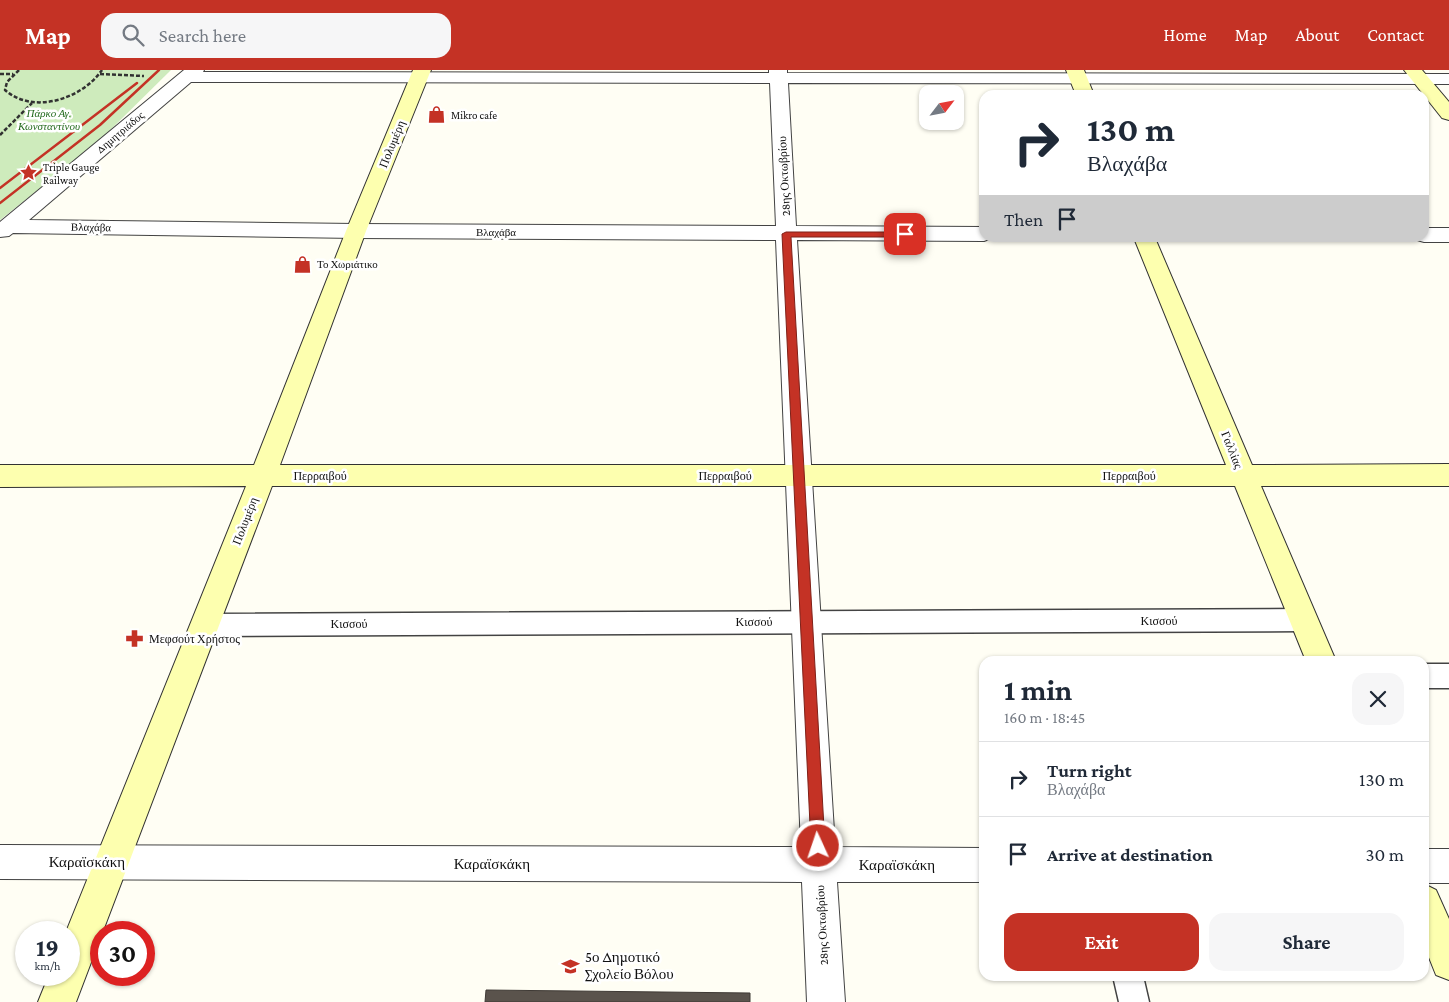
<!DOCTYPE html>
<meta charset="utf-8">
<style>
body{margin:0;font-family:"Crimson Pro",serif;background:#f6f6f7;color:#1f2937;height:100vh;display:flex;flex-direction:column;font-size:19px;white-space:nowrap}
*{box-sizing:border-box;margin:0}
p{font-size:16px;color:#747a83}
.icon{flex:none;width:28px;height:28px;fill:none;stroke:currentColor;stroke-width:2;stroke-linecap:round;stroke-linejoin:round}
.map{position:relative;flex:1;overflow:hidden}
.panel{position:absolute;left:979px;top:586px;width:450px;height:325px;display:flex;flex-direction:column;background:#fff;border-radius:15px;box-shadow:0 1px 4px #0004}
.panel>*{flex:none}
.guide{position:absolute;left:979px;top:20px;width:450px;height:152px;border-radius:15px;box-shadow:0 1px 4px #0004;background:#fff;color:#1f2937;overflow:hidden}
.needle{width:32px;rotate:58deg}
.fabs{position:absolute;left:919px;top:15px;display:grid;gap:10px}
.fabs a{display:grid;place-items:center;width:45px;height:45px;border-radius:10px;background:#fff;box-shadow:0 1px 4px #0004;font-size:25px}
.speed{position:absolute;left:15px;top:851px;display:flex;gap:10px;font-size:25px;font-weight:700;text-align:center}
.speed>*{display:grid;place-content:center;width:65px;height:65px;border-radius:50%;background:#fff;box-shadow:0 1px 4px #0004;line-height:1}
.speed small{font-size:12px;font-weight:400}
.speed .limit{border:8px solid #d22;background:#fff;color:#111}
.pin{position:absolute;display:grid;place-items:center;width:42px;height:42px;color:#fff;margin:-21px;border-radius:10px;box-shadow:0 2px 8px #0006}
.me{position:absolute;width:55px;margin:-28px;rotate:357deg;stroke-linejoin:round;filter:drop-shadow(0 0 4px #0008)}
.turn{display:flex;align-items:center;gap:18px;height:105px;padding:0 25px;font-size:22px}
.turn .icon{width:65px;height:65px;stroke-width:2.5}
.turn b{display:block;font-size:35px;line-height:42px}
.then{display:flex;align-items:center;height:48px;padding:0 25px;background:#0003;gap:10px;font-size:19px}
.round{display:grid;place-items:center;flex:none;width:52px;height:52px;border-radius:15px;background:#f6f6f7}
.summary{display:flex;align-items:center;justify-content:space-between;height:85px;padding:0 25px}
h1{font-size:30px;font-weight:700;line-height:38px}
.button{display:flex;gap:10px;margin-top:auto;padding:10px 25px}
.button a{flex:1;height:58px;border-radius:15px;background:#c43225;color:#fff;font-size:20px;font-weight:700;line-height:58px;text-align:center}
.button a+a{background:#f6f6f7;color:#1f2937}
ul{padding:0;list-style:none}
li{display:flex;align-items:center;gap:15px;height:75px;padding:0 25px;border-top:1px solid #e0e1e3}
li div{flex:1}
li b{display:block;font-size:19px}
li em{font-style:normal}
header{display:flex;align-items:center;gap:30px;box-sizing:border-box;height:70px;padding:0 25px;background:#c43225;color:#fff}
header strong{font-size:24px}
nav{display:flex;gap:28px;margin-inline-start:auto;font-size:18px}
.search{width:350px;height:45px;background:#f6f6f7;display:flex;align-items:center;gap:12px;box-sizing:border-box;padding:0 18px;border-radius:15px;color:#747a83;font-size:19px}
.map>svg:first-child{display:block}
.green{fill:#ceebbc}
.building{fill:#5a534c;stroke:#3f3a35}
.lines{fill:none;stroke-linecap:round;stroke-linejoin:round}
.lane-casing{stroke:#434343;stroke-width:3}
.street-casing{stroke:#434343;stroke-width:2}
.secondary-casing{stroke:#323232;stroke-width:2}
.path{stroke:#323232;stroke-width:2.5;stroke-dasharray:4 2;stroke-linecap:butt}
.lane{fill:#fff;fill-rule:evenodd}
.street{fill:#fff;fill-rule:evenodd}
.secondary{fill:#fdffaf;fill-rule:evenodd}
.rail{stroke:#c43225;stroke-width:2.5}
.route{fill:#c43225;stroke:#7f2018}
.labels{text-anchor:middle;dominant-baseline:central;stroke-width:5;stroke-linejoin:round;paint-order:stroke}
.far-park-label{font-size:11px;font-style:italic;fill:#246b1e;stroke:#fff}
.far-poi-label{font-size:11px;fill:#101010;stroke:#fff;text-anchor:start}
.far-street-label{font-size:11px;fill:#101010;stroke:#fff}
.street-label{font-size:12px;fill:#101010;stroke:#fff}
.poi-label{font-size:12px;fill:#101010;stroke:#fff;text-anchor:start}
.near-street-label{font-size:15px;fill:#101010;stroke:#fff}
.near-poi-label{font-size:15px;fill:#101010;stroke:#fff;text-anchor:start}
</style>
<header>
<strong>Map</strong>
<div class="search"><svg class="icon" aria-label="search" viewBox="0 0 24 24"><circle cx="10" cy="10" r="6"/><path d="M15 15l6 6"/></svg>Search here</div>
<nav><a>Home</a><a>Map</a><a>About</a><a>Contact</a></nav>
</header>
<div class="map">
<svg width="1449" height="932" viewBox="0 0 1449 932">
<rect width="100%" height="100%" fill="#fffef4"/>
<path class="green" d="M 0,0 L 171,0 L 97,73 L 0,150 Z"/>
<path class="building" d="M 486,920 L 750,923 L 750,932 L 485,932 Z"/>
<g class="lines">
<defs>
<g id="lane">
<path d="M 1303,539 L 1311,542 L 1315,550 L 1311,558 L 1303,561 L 205,566 L 196,563 L 193,555 L 196,547 L 205,544 Z"/>
<rect x="1424" y="594" width="25" height="24"/>
<path d="M 1113,906 L 1143,906 L 1149,932 L 1119,932 Z"/>
</g>
<g id="street">
<path d="M 184,0 L 204,0 L 203,2 L 769,3 L 769,0 L 787,0 L 787,3 L 1449,4 L 1449,14 L 788,13 L 796,156 L 984,157 L 984,168 L 992,168 L 984,171 L 797,170 L 835,777 L 984,778 L 984,812 L 837,812 L 845,932 L 807,932 L 802,812 L 0,809 L 0,775 L 801,777 L 776,170 L 356,168 L 13,163 L 9,166 L 0,167 L 0,152 ZM 191,12 L 770,13 L 776,156 L 356,154 L 29,150 Z"/>
<path d="M 1424,158 L 1449,158 L 1449,172 L 1424,172 L 1417,170 L 1415,168 L 1424,168 Z"/>
<rect x="1424" y="779" width="25" height="34"/>
</g>
<g id="secondary">
<path d="M 413,0 L 431,0 L 366,161 L 280,395 L 1226,395 L 1134,168 L 1155,168 L 1252,395 L 1449,394 L 1449,416 L 1261,416 L 1336,591 L 1306,591 L 1235,416 L 272,416 L 76,932 L 38,932 L 49,905 L 69,905 L 69,862 L 66,862 L 246,416 L 0,417 L 0,395 L 254,395 L 346,161 Z"/>
<path d="M 1066,0 L 1084,0 L 1094,25 L 1076,25 Z"/>
<path d="M 1404,0 L 1422,0 L 1449,32 L 1449,50 L 1442,48 Z"/>
<path d="M 1424,814 L 1436,820 L 1449,849 L 1449,910 L 1436,905 L 1424,875 Z"/>
</g>
</defs>
<use href="#lane" class="lane-casing"/>
<use href="#street" class="street-casing"/>
<use href="#secondary" class="secondary-casing"/>
<g class="path">
<path d="M 19,0 L 7,12 L 5,20 C 33,45 82,29 102,0"/>
<path d="M 0,4 L 13,4"/>
<path d="M 100,4 L 144,6"/>
<path d="M 0,65 L 32,33"/>
</g>
<use href="#lane" class="lane"/>
<use href="#street" class="street"/>
<use href="#secondary" class="secondary"/>
<g class="rail">
<path d="M 0,118 L 137,13"/>
<path d="M 0,133 L 100,55 L 159,0"/>
</g>
</g>
<path class="route" d="M 786,162 L 905,162 L 909,164 L 905,167 L 791,167 L 825,776 L 823,781 L 818,783 L 813,781 L 811,776 L 782,164 Z"/>
<defs>
<symbol id="shop-bare" viewBox="-9 -9 18 18"><path d="M-5-2.5h2.3a2.7 3.5 0 0 1 5.4 0H5L5.5 6h-11ZM-1.5-2.5h3a1.5 2.3 0 0 0-3 0Z" fill="#c43225" stroke="#fff" stroke-width="2.5" paint-order="stroke"/></symbol>
<symbol id="sight-bare" viewBox="-9 -9 18 18"><path d="M0-6L1.8-2.2L6-1.7L2.9 1.2L3.7 5.4L0 3.3L-3.7 5.4L-2.9 1.2L-6-1.7L-1.8-2.2Z" fill="#c43225" stroke="#fff" stroke-width="2.5" paint-order="stroke"/></symbol>
<symbol id="pharmacy-bare" viewBox="-9 -9 18 18"><path d="M-2-6h4v4h4v4h-4v4h-4v-4h-4v-4h4Z" fill="#c43225" stroke="#fff" stroke-width="2.5" paint-order="stroke"/></symbol>
<symbol id="school-bare" viewBox="-9 -9 18 18"><path d="M0-5L7-2L0 1L-7-2ZM-4 1L0 2.5L4 1V4Q0 6-4 4Z" fill="#c43225" stroke="#fff" stroke-width="2.5" paint-order="stroke"/></symbol>
</defs>
<g fill-rule="evenodd">
<use href="#shop-bare" x="424" y="32" width="25" height="25"/>
<use href="#sight-bare" x="16" y="90" width="25" height="25"/>
<use href="#shop-bare" x="290" y="182" width="25" height="25"/>
<use href="#pharmacy-bare" x="122" y="556" width="25" height="25"/>
<use href="#school-bare" x="558" y="884" width="25" height="25"/>
</g>
<g class="labels">
<g class="far-park-label">
<text x="49" y="43">Πάρκο Αγ.<tspan x="49" dy="13">Κωνσταντίνου</tspan></text>
</g>
<g class="far-poi-label">
<text x="451" y="45">Mikro cafe</text>
<text x="43" y="97">Triple Gauge<tspan x="43" dy="13">Railway</tspan></text>
<text x="317" y="194">Το Χωριάτικο</text>
</g>
<g class="far-street-label">
<text transform="translate(120 62) rotate(-40)">Δημητριάδος</text>
<text transform="translate(91 157) rotate(1)">Βλαχάβα</text>
<text x="496" y="162">Βλαχάβα</text>
</g>
<g class="street-label">
<text transform="translate(392 74) rotate(-68)">Πολυμέρη</text>
<text transform="translate(784 106) rotate(-93)">28ης Οκτωβρίου</text>
<text transform="translate(1232 380) rotate(68)">Γαλλίας</text>
<text x="320" y="406">Περραιβού</text>
<text x="725" y="406">Περραιβού</text>
<text x="1129" y="406">Περραιβού</text>
<text transform="translate(245 451) rotate(-69)">Πολυμέρη</text>
<text x="1159" y="551">Κισσού</text>
<text x="754" y="552">Κισσού</text>
<text x="349" y="554">Κισσού</text>
<text transform="translate(822 855) rotate(-93)">28ης Οκτωβρίου</text>
</g>
<g class="poi-label">
<text x="149" y="569">Μεφσούτ Χρήστος</text>
</g>
<g class="near-street-label">
<text x="87" y="792">Καραϊσκάκη</text>
<text x="492" y="794">Καραϊσκάκη</text>
<text x="897" y="795">Καραϊσκάκη</text>
</g>
<g class="near-poi-label">
<text x="585" y="887">5ο Δημοτικό<tspan x="585" dy="17">Σχολείο Βόλου</tspan></text>
</g>
</g>
</svg>
<div class="fabs">
<a><svg class="needle" viewBox="-14 -14 28 28"><path d="M0-13l5 13h-10z" fill="#e53935"/><path d="M0 13l5-13h-10z" fill="#747a83"/></svg></a>
</div>
<div class="speed"><div>19<small>km/h</small></div><div class="limit">30</div></div>
<div class="pin" style="left:905px;top:164px;background:#d93025"><svg class="icon" aria-label="arrive" viewBox="0 0 24 24"><path d="M6 21V4h12l-3 4 3 4H6"/></svg></div>
<svg class="me" style="left:818px;top:776px" viewBox="-20 -20 40 40"><circle r="17" fill="#c43225" stroke="#fff" stroke-width="3"/><path d="M0-11L8 9 0 5-8 9z" fill="#fff"/></svg>
<div class="guide">
<div class="turn"><svg class="icon" aria-label="right" viewBox="0 0 24 24"><path d="M7 20v-9h11M14 6l5 5-5 5"/></svg><div><b>130 m</b>Βλαχάβα</div></div>
<div class="then">Then<svg class="icon" aria-label="arrive" viewBox="0 0 24 24"><path d="M6 21V4h12l-3 4 3 4H6"/></svg></div>
</div>
<section class="panel">
<div class="summary"><div><h1>1 min</h1><p>160 m · 18:45</p></div><a class="round"><svg class="icon" aria-label="close" viewBox="0 0 24 24"><path d="M6 6l12 12M18 6L6 18"/></svg></a></div>
<ul>
<li><svg class="icon" aria-label="right" viewBox="0 0 24 24"><path d="M7 20v-9h11M14 6l5 5-5 5"/></svg><div><b>Turn right</b><p>Βλαχάβα</p></div><em>130 m</em></li>
<li><svg class="icon" aria-label="arrive" viewBox="0 0 24 24"><path d="M6 21V4h12l-3 4 3 4H6"/></svg><div><b>Arrive at destination</b></div><em>30 m</em></li>
</ul>
<div class="button"><a>Exit</a><a>Share</a></div>
</section>
</div>
